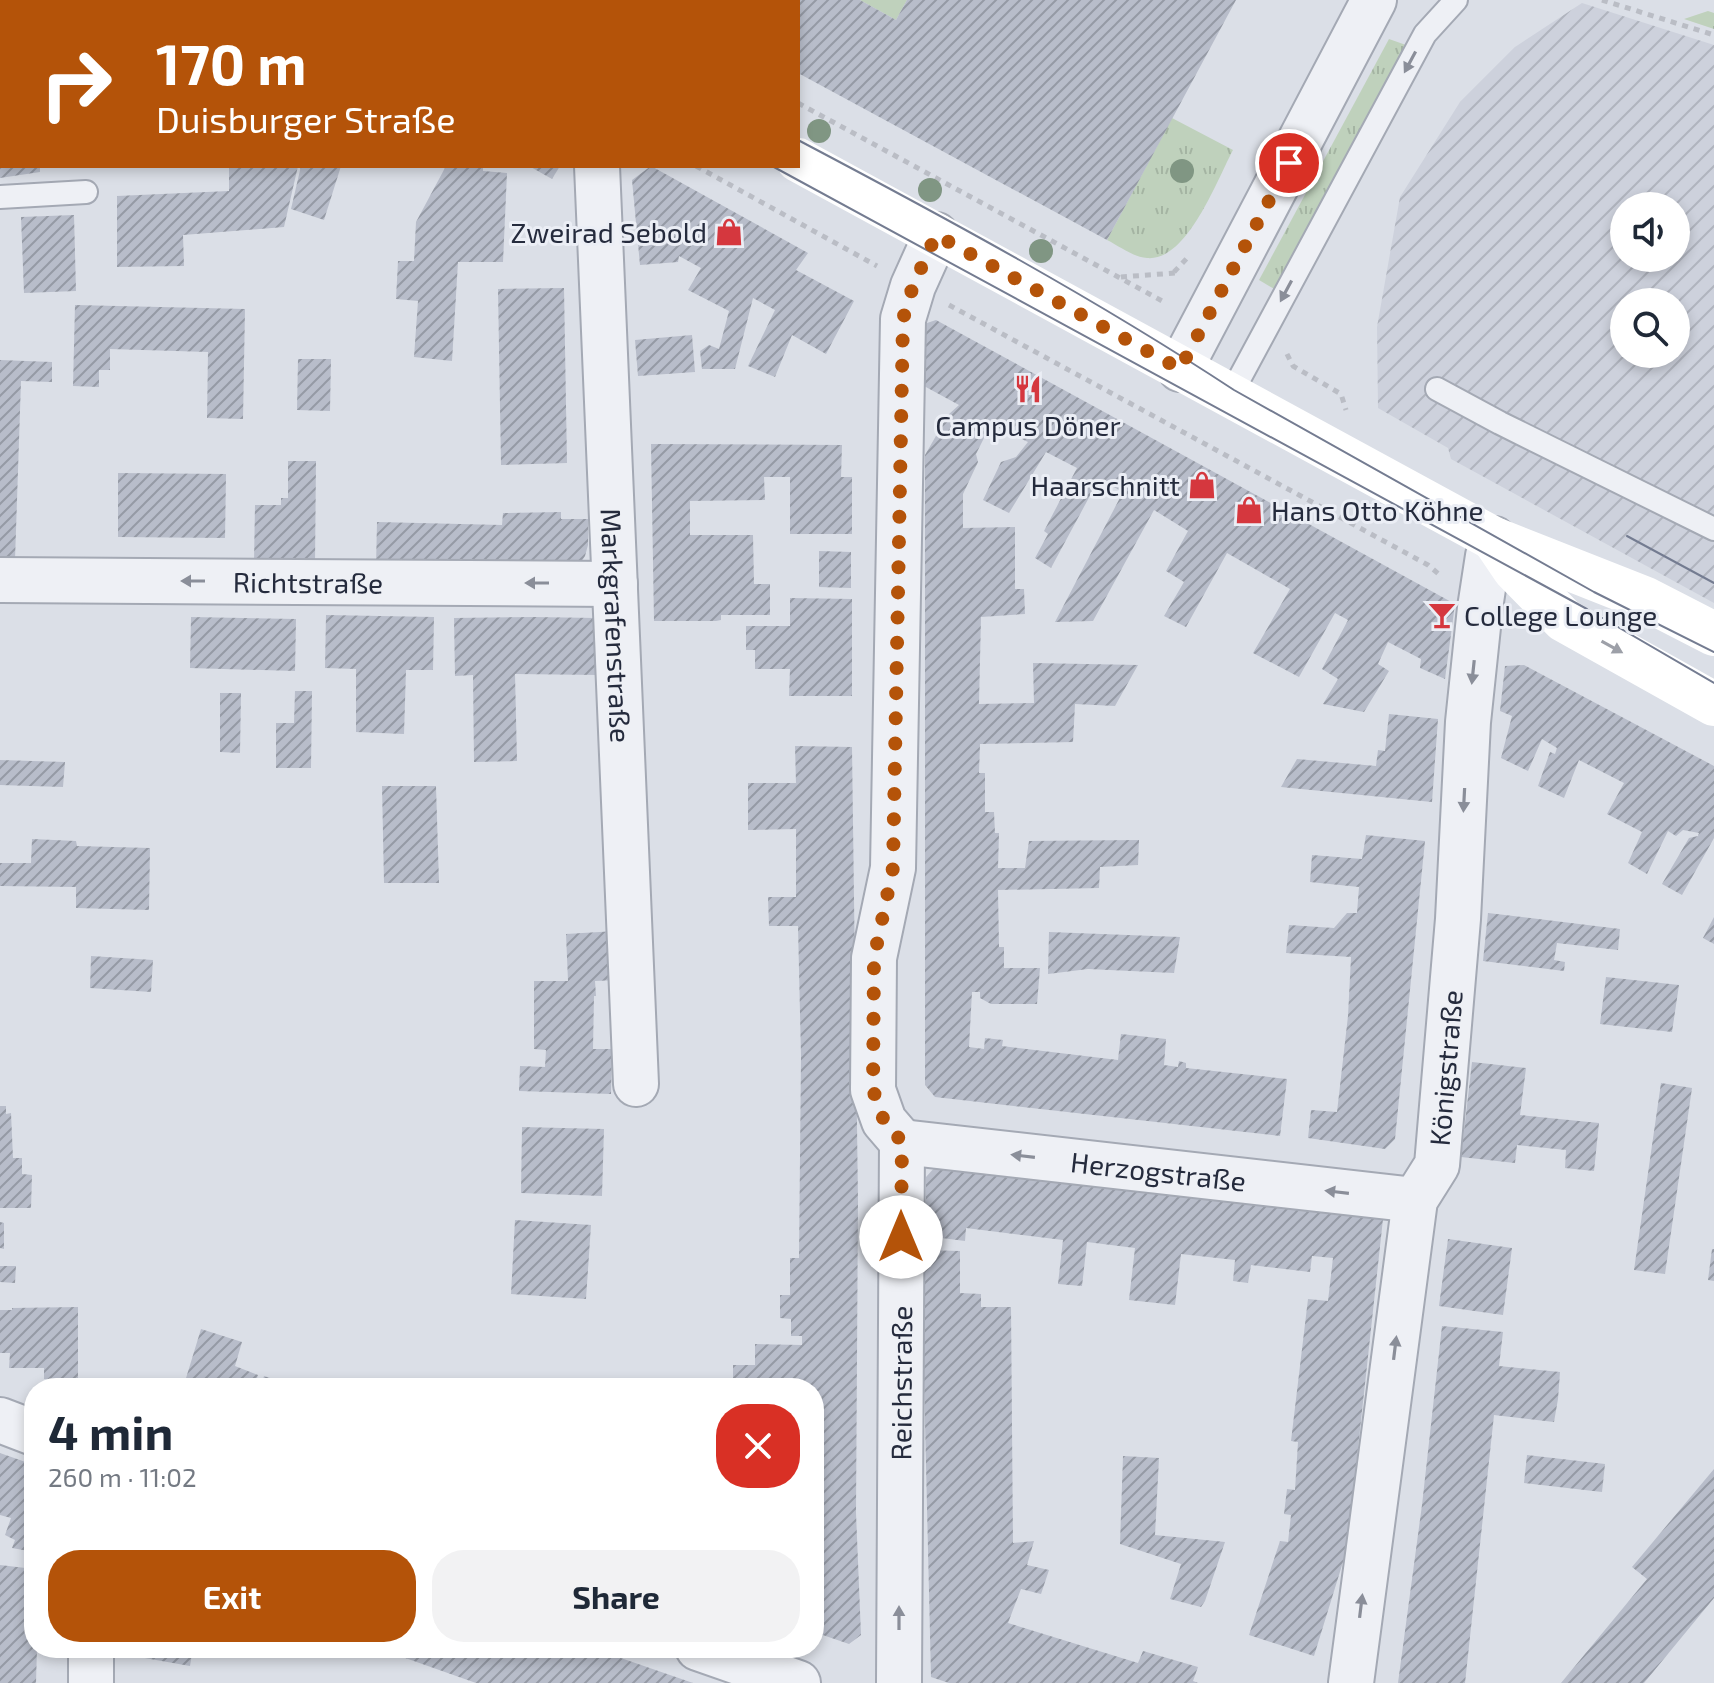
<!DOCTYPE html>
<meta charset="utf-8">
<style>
body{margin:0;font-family:"Exo 2",sans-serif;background:#f2f2f3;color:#1f2937;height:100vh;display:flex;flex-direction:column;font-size:30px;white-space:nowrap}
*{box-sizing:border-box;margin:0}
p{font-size:26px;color:#747a83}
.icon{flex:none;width:44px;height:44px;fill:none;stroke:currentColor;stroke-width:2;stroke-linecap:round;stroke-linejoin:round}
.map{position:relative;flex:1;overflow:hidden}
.sheet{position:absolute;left:24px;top:1378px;width:800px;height:280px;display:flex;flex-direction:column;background:#fff;border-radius:32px;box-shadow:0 4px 12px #0003}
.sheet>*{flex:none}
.top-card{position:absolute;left:0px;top:0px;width:800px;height:168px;box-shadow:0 4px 12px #0003;background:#b45309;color:#fff;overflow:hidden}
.buttons{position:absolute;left:1610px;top:192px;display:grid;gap:16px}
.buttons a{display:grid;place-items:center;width:80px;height:80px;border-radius:50%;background:#fff;box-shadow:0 4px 12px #0003;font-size:40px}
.pin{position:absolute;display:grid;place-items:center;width:68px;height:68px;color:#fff;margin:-34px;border:4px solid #fff;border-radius:50%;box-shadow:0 2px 8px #0007}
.me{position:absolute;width:88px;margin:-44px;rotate:0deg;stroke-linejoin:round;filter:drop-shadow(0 0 6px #0008)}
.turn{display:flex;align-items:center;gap:28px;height:168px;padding:0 24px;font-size:36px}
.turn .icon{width:104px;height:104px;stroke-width:2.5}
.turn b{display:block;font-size:56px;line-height:68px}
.round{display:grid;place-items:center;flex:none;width:84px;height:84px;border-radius:32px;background:#f2f2f3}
.headline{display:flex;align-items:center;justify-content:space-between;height:136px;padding:0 24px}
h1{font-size:48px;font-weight:700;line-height:60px}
.primary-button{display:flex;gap:16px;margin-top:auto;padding:16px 24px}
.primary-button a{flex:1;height:92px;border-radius:32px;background:#b45309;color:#fff;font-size:32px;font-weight:700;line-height:92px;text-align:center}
.primary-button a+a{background:#f2f2f3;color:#1f2937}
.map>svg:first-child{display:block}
.industrial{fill:url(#industrial-furrows);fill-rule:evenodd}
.grass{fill:url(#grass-tufts)}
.park{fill:#bfd1bc}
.building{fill:url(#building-hatch)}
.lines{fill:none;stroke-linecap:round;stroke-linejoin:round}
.lane-casing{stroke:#a4a9b4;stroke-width:26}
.street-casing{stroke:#a4a9b4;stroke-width:48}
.path{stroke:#babdc5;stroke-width:5;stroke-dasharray:6 6;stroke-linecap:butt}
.lane{stroke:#eef0f5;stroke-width:22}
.street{stroke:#eef0f5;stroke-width:44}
.secondary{stroke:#fff;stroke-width:44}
.tram{stroke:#747c91;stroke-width:2}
.tree{fill:#809683}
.oneway{fill:#8a8e99}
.oneway2{fill:#9da0a8}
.route{stroke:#b45309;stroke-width:14;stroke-dasharray:0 25.2}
.labels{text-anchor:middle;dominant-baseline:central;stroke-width:6;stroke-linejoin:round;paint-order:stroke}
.poi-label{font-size:28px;fill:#252b3d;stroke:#ebeef5;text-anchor:end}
.street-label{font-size:28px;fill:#252b3d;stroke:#ebeef5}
</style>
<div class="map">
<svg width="1714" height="1683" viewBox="0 0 1714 1683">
<defs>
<pattern id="industrial-furrows" width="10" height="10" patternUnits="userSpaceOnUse" patternTransform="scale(2)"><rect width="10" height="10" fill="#cdd1dc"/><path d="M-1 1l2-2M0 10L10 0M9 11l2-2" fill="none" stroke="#b0b4be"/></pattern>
<pattern id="grass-tufts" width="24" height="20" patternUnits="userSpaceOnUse" patternTransform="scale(2)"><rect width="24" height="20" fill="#bfd1bc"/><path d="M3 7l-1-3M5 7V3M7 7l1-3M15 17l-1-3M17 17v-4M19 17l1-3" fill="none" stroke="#a4b4a2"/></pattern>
<pattern id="building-hatch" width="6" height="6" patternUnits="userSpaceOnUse" patternTransform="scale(2)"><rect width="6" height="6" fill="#b8bdca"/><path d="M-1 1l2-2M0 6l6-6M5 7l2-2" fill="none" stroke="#959aa5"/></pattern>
</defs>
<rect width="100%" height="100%" fill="#dbdfe7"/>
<path class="industrial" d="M 1582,3 L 1714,45 L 1714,603 L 1451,459 L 1448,448 L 1378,408 L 1377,327 L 1400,197 L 1460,102 L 1515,47 ZM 1624,206 L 1676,206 L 1676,258 L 1624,258 ZM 1624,302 L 1676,302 L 1676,354 L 1624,354 Z"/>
<g class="grass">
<path d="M 1708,11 L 1714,13 L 1714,29 L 1684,19 Z"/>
<path d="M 1389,39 L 1406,45 L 1276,290 L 1259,280 Z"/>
<path d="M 1172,118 L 1233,150 C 1217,180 1187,262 1147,258 C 1133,257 1119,246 1107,240 Z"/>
</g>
<path class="park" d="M 860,0 L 907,0 L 896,20 Z"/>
<g class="building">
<path d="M 798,0 L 860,0 L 896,20 L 907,0 L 1236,0 L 1107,240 L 798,73 Z"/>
<path d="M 0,166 L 40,166 L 40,172 L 0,178 Z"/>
<path d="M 229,166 L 298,166 L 284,227 L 183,235 L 184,266 L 117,267 L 117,196 L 229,191 Z"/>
<path d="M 301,166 L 341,166 L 324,220 L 291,209 Z"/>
<path d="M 446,166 L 483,166 L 483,171 L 507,173 L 503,262 L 458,262 L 452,361 L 414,357 L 418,301 L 396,299 L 398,261 L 414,261 L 416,222 Z"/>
<path d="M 529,166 L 560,166 L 552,179 Z"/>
<path d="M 651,166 L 808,253 L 796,270 L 854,301 L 826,354 L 792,335 L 775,377 L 748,366 L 775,310 L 753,298 L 735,369 L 702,369 L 700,351 L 709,345 L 719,349 L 729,311 L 688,290 L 701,268 L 679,256 L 678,262 L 640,265 L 632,180 Z"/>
<path d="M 74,215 L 76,291 L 24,293 L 21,217 Z"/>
<path d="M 564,288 L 567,463 L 501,465 L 498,289 Z"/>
<path d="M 75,305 L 245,309 L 243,419 L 207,418 L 208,352 L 110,349 L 110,370 L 99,370 L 99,387 L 73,386 Z"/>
<path d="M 936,320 L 1455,604 L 1445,679 L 1420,668 L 1421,659 L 1388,642 L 1378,664 L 1389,671 L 1364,712 L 1323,704 L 1338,679 L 1322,669 L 1348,620 L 1335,613 L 1299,677 L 1253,653 L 1290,589 L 1227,553 L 1186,627 L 1164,616 L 1184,582 L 1166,571 L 1188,531 L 1154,510 L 1093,621 L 1055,622 L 1123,492 L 1099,479 L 1051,568 L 1035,558 L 1048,534 L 1044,531 L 1077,468 L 1046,452 L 1009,513 L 983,500 L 1001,462 L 1016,457 L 1028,442 L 991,424 L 976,454 L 978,462 L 963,494 L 963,528 L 1015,527 L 1015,589 L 1024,589 L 1025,614 L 981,617 L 979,704 L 1034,703 L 1033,663 L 1138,665 L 1115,706 L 1075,704 L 1073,742 L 980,744 L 979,773 L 985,773 L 985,812 L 994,812 L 995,833 L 999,833 L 998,868 L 1025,868 L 1029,841 L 1139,840 L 1138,865 L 1100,867 L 1099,888 L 998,890 L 999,947 L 1004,947 L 1004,968 L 1040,968 L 1037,1004 L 991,1004 L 980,998 L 980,992 L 972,992 L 969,1047 L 984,1049 L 985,1038 L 1003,1040 L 1002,1046 L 1118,1060 L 1121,1034 L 1166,1039 L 1164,1065 L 1178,1067 L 1179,1061 L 1186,1063 L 1186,1068 L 1287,1079 L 1280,1136 L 935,1097 L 925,1085 L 925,455 L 948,415 L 959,405 L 924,386 L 924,324 Z"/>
<path d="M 692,335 L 695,372 L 638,376 L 635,340 Z"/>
<path d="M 298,359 L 331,359 L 330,411 L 297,410 Z"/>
<path d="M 0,360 L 52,362 L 52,382 L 21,381 L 15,560 L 0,559 Z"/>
<path d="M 651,444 L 842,445 L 841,477 L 852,477 L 852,534 L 790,534 L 790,477 L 764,477 L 765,500 L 690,501 L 690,535 L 753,535 L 754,584 L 770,584 L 770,615 L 721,615 L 721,620 L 716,621 L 654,621 Z"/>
<path d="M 288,461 L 316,461 L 315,564 L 254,563 L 255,505 L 281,505 L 281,498 L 288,498 Z"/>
<path d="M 118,473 L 226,474 L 225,538 L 118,537 Z"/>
<path d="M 561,512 L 561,519 L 588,519 L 588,545 L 585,556 L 580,564 L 376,567 L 377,522 L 502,525 L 503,513 Z"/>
<path d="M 819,551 L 851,552 L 851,588 L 819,587 Z"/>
<path d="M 790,598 L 852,599 L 852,696 L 789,696 L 790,669 L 755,669 L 755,650 L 746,650 L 746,626 L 790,626 Z"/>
<path d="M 326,615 L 434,617 L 433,670 L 406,670 L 404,734 L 356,732 L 356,669 L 325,668 Z"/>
<path d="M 191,617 L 296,619 L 295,671 L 190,668 Z"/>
<path d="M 534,617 L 596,618 L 598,675 L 515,674 L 517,761 L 474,762 L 473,675 L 455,676 L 454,618 Z"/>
<path d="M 1524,665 L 1714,766 L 1714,838 L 1682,895 L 1662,884 L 1689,838 L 1698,836 L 1699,833 L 1683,830 L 1676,836 L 1668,831 L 1647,874 L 1628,863 L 1642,832 L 1607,814 L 1624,783 L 1579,760 L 1564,798 L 1538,786 L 1550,752 L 1555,754 L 1557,748 L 1542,739 L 1528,771 L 1501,758 L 1512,716 L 1500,711 L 1505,666 Z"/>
<path d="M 295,691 L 312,691 L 311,768 L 276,768 L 276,723 L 294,723 Z"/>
<path d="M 220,693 L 241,693 L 240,753 L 220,752 Z"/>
<path d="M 1389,714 L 1438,719 L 1432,802 L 1281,787 L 1297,759 L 1376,766 L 1378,750 L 1385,751 Z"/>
<path d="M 795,746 L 852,747 L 858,1201 L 856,1513 L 861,1635 L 849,1644 L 814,1632 L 814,1388 L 733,1388 L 733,1365 L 755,1365 L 755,1344 L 802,1345 L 802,1336 L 791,1336 L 791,1319 L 780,1318 L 780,1295 L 790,1295 L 790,1258 L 799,1258 L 801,1056 L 798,926 L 769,926 L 768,897 L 796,897 L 796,829 L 748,830 L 748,783 L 796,783 Z"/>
<path d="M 0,760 L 65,762 L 63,787 L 0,785 Z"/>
<path d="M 382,786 L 436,786 L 439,883 L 384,883 Z"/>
<path d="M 1366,835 L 1425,841 L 1395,1139 L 1385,1149 L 1308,1138 L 1311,1110 L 1337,1112 L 1348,1016 L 1351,957 L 1286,953 L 1289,925 L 1334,928 L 1347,913 L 1357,913 L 1359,887 L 1310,882 L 1312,855 L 1362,859 Z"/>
<path d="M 32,839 L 76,841 L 77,846 L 150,848 L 149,910 L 76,908 L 76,887 L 0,886 L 0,863 L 31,863 Z"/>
<path d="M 1488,913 L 1620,929 L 1618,950 L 1557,943 L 1554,960 L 1565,962 L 1564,971 L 1483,961 Z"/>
<path d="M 1714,917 L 1714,944 L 1703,938 Z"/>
<path d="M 616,931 L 618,980 L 595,981 L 596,996 L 594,996 L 593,1049 L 612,1049 L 611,1094 L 519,1091 L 520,1066 L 545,1067 L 546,1050 L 534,1049 L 534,981 L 568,981 L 566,934 Z"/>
<path d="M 1049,932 L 1180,937 L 1174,973 L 1088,969 L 1048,974 Z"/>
<path d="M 91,956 L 153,960 L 151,992 L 90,988 Z"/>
<path d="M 1606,977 L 1679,985 L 1672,1032 L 1600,1024 Z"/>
<path d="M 1472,1062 L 1526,1068 L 1520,1115 L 1599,1123 L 1594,1171 L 1565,1168 L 1566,1150 L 1517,1145 L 1515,1163 L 1461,1157 Z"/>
<path d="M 1661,1083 L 1692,1088 L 1665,1274 L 1634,1270 Z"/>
<path d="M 0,1106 L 6,1106 L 6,1114 L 11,1113 L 13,1158 L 22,1158 L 22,1174 L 32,1175 L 31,1208 L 0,1208 Z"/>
<path d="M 522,1127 L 604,1129 L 602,1196 L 521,1193 Z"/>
<path d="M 936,1166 L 1317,1209 L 1383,1219 L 1347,1549 L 1314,1656 L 1249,1635 L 1280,1541 L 1288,1542 L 1291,1515 L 1284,1514 L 1287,1489 L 1295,1490 L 1298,1442 L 1291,1441 L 1308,1299 L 1328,1301 L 1333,1258 L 1312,1256 L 1310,1272 L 1251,1265 L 1248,1283 L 1233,1281 L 1235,1260 L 1181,1254 L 1175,1305 L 1129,1300 L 1135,1248 L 1087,1242 L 1082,1286 L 1058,1284 L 1063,1240 L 966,1228 L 965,1241 L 926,1236 L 926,1177 Z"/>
<path d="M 515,1220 L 591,1225 L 586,1299 L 511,1294 Z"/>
<path d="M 0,1222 L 4,1223 L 4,1249 L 0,1248 Z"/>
<path d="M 1448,1239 L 1512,1248 L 1503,1315 L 1439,1306 Z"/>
<path d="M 1712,1249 L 1714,1249 L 1714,1281 L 1708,1280 Z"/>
<path d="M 924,1250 L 960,1251 L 960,1293 L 981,1294 L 981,1307 L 1011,1307 L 1013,1543 L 1034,1541 L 1027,1565 L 1049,1570 L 1041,1594 L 1021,1589 L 1008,1623 L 1138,1663 L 1143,1651 L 1198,1667 L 1193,1681 L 1198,1683 L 949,1683 L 931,1677 L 924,1380 Z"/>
<path d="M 0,1266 L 16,1266 L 15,1283 L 0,1282 Z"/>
<path d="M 78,1307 L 78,1380 L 44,1379 L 44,1368 L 9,1368 L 10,1353 L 0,1353 L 0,1310 L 12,1310 L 12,1308 Z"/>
<path d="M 1442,1326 L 1503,1332 L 1499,1366 L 1560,1372 L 1558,1399 L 1554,1422 L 1494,1415 L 1465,1683 L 1398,1683 L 1422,1505 Z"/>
<path d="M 201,1329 L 242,1342 L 235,1366 L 258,1375 L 256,1381 L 262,1383 L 264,1376 L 300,1388 L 183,1388 Z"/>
<rect x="81" y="1385" width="66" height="3"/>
<path d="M 0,1453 L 34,1465 L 34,1552 L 12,1548 L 15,1540 L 5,1535 L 11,1518 L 0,1515 Z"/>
<path d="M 1527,1455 L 1605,1464 L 1602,1492 L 1524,1483 Z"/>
<path d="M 1123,1456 L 1159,1458 L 1155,1535 L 1225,1542 L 1205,1601 L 1201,1607 L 1170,1599 L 1181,1564 L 1120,1544 Z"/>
<path d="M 1714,1469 L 1714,1598 L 1644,1683 L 1561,1683 L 1647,1579 L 1632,1567 Z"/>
<path d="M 0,1565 L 34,1569 L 34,1648 L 37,1648 L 36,1683 L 0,1683 Z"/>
<path d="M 141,1648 L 193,1648 L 190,1666 L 139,1657 Z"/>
<path d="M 377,1648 L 592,1648 L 693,1683 L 476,1683 Z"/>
</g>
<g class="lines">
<defs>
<g id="lane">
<path d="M 0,197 L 86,192"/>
<path d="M 1437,389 L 1500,423 L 1714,529"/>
<path d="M 1230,396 L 1425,34 L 1456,0"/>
</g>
<g id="street">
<path id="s1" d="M 597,166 L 636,1084"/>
<path d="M 1180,369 L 1374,0"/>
<path id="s2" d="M 0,580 L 615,584"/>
<path id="s3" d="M 902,1142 L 1415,1200"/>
<path d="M 0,1420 L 34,1433"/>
<path d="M 698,1648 L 798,1683"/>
<path d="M 91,1683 L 91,1648"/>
<path id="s4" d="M 899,1683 L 902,1142 L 884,1121 L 873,1090 L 874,958 L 893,868 L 903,319 L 913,286 L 936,235"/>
<path id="s5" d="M 1351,1683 L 1415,1200 L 1437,1165 L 1458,919 L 1468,722 L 1480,608 L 1488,556 L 1494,539"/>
</g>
</defs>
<use href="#lane" class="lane-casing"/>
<use href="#street" class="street-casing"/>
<g class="path">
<path d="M 397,0 L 400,2"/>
<path d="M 598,0 L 602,2"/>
<path d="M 1602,0 L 1714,35"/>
<path d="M 636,2 L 637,0"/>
<path d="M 798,103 L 1166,303"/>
<path d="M 696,166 L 877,266"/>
<path d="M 1174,272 L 1190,255"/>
<path d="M 1121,277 L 1175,273"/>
<path d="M 949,305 L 1428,565 L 1441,576"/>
<path d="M 1287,354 L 1293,366 L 1341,394 L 1346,410"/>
</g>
<use href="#lane" class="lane"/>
<use href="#street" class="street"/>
<g class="secondary">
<path d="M 499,0 L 503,2"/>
<path d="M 798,160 L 1494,539 L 1646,599 L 1714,634"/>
<path d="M 1495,541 L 1514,569 L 1564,620 L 1714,704"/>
</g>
<g class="tram">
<path d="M 468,0 L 471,2"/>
<path d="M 529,0 L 533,2"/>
<path d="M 798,140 C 946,218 1094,298 1234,390 L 1594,592 L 1714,652"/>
<path d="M 772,166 L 1587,609 L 1714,683"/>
<path d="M 1627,536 L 1714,583"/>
</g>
</g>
<g class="tree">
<circle cx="819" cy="131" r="12"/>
<circle cx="1182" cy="171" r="12"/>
<circle cx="930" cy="190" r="12"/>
<circle cx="1041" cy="251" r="12"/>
</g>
<defs><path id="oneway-solid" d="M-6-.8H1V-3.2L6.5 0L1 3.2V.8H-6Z" transform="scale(2)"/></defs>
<g class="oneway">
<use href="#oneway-solid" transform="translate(1410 62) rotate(118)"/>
<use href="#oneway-solid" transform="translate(1286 291) rotate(118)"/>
<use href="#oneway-solid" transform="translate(193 581) rotate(-180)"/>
<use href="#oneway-solid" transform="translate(537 583) rotate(-180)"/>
<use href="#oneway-solid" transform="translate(1473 672) rotate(96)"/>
<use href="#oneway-solid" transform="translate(1464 800) rotate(93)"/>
<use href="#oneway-solid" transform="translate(1023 1156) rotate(-173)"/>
<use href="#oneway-solid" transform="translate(1337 1192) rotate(-173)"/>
<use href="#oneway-solid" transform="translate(1395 1348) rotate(-83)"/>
<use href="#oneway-solid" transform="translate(1361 1606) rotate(-83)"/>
<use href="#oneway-solid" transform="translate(899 1618) rotate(-90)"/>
</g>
<use class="oneway2" href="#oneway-solid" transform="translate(1612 647) rotate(29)"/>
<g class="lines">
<path class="route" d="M 901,1237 L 902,1142 L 884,1121 L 873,1090 L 874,958 L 893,868 L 903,319 L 913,286 L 936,235 L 1180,369 L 1289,163"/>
</g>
<defs>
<symbol id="shop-bare" viewBox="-9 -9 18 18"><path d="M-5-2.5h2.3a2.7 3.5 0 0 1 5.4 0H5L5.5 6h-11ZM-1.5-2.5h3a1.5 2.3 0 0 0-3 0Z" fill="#d5373e" stroke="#ebeef5" stroke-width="2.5" paint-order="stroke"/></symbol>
<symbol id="restaurant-bare" viewBox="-9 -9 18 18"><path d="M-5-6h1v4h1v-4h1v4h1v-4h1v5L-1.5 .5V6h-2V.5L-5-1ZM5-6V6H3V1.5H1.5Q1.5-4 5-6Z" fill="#d5373e" stroke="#ebeef5" stroke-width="2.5" paint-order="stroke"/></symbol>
<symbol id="bar-bare" viewBox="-9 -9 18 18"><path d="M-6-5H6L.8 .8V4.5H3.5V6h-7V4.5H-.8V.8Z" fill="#d5373e" stroke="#ebeef5" stroke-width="2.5" paint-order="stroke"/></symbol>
</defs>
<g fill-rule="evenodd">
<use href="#shop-bare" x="709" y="212" width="40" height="40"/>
<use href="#restaurant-bare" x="1008" y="369" width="40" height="40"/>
<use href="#shop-bare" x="1182" y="465" width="40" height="40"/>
<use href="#shop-bare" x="1229" y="490" width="40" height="40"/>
<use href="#bar-bare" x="1422" y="595" width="40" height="40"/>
</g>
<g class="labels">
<g class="poi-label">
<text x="707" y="232">Zweirad Sebold</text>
<text x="1028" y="425" text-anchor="middle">Campus Döner</text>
<text x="1180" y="485">Haarschnitt</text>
<text x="1271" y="510" text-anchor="start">Hans Otto Köhne</text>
<text x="1464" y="615" text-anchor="start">College Lounge</text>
</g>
<g class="street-label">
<text stroke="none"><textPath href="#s2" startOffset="308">Richtstraße</textPath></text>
<text stroke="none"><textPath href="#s1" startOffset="460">Markgrafenstraße</textPath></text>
<text stroke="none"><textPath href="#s5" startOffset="626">Königstraße</textPath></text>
<text stroke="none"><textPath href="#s3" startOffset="258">Herzogstraße</textPath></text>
<text stroke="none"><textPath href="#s4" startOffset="300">Reichstraße</textPath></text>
</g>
</g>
</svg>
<div class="buttons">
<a><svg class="icon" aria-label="sound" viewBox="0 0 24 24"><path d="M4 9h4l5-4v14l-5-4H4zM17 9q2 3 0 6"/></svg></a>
<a><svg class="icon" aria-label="search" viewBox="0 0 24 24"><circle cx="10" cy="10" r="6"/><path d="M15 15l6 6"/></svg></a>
</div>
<div class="pin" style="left:1289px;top:163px;background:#d93025"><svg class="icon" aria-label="arrive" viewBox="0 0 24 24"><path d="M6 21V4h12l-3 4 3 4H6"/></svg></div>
<svg class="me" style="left:901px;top:1237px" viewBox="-20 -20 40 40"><circle r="19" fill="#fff"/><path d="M0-13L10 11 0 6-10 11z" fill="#b45309"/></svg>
<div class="top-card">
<div class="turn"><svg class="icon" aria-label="right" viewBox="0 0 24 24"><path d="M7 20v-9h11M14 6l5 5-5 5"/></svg><div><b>170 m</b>Duisburger Straße</div></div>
</div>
<section class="sheet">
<div class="headline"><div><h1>4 min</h1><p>260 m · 11:02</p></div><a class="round" style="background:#d93025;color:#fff"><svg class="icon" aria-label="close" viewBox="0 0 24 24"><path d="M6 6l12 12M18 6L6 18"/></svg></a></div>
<div class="primary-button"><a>Exit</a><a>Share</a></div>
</section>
</div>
